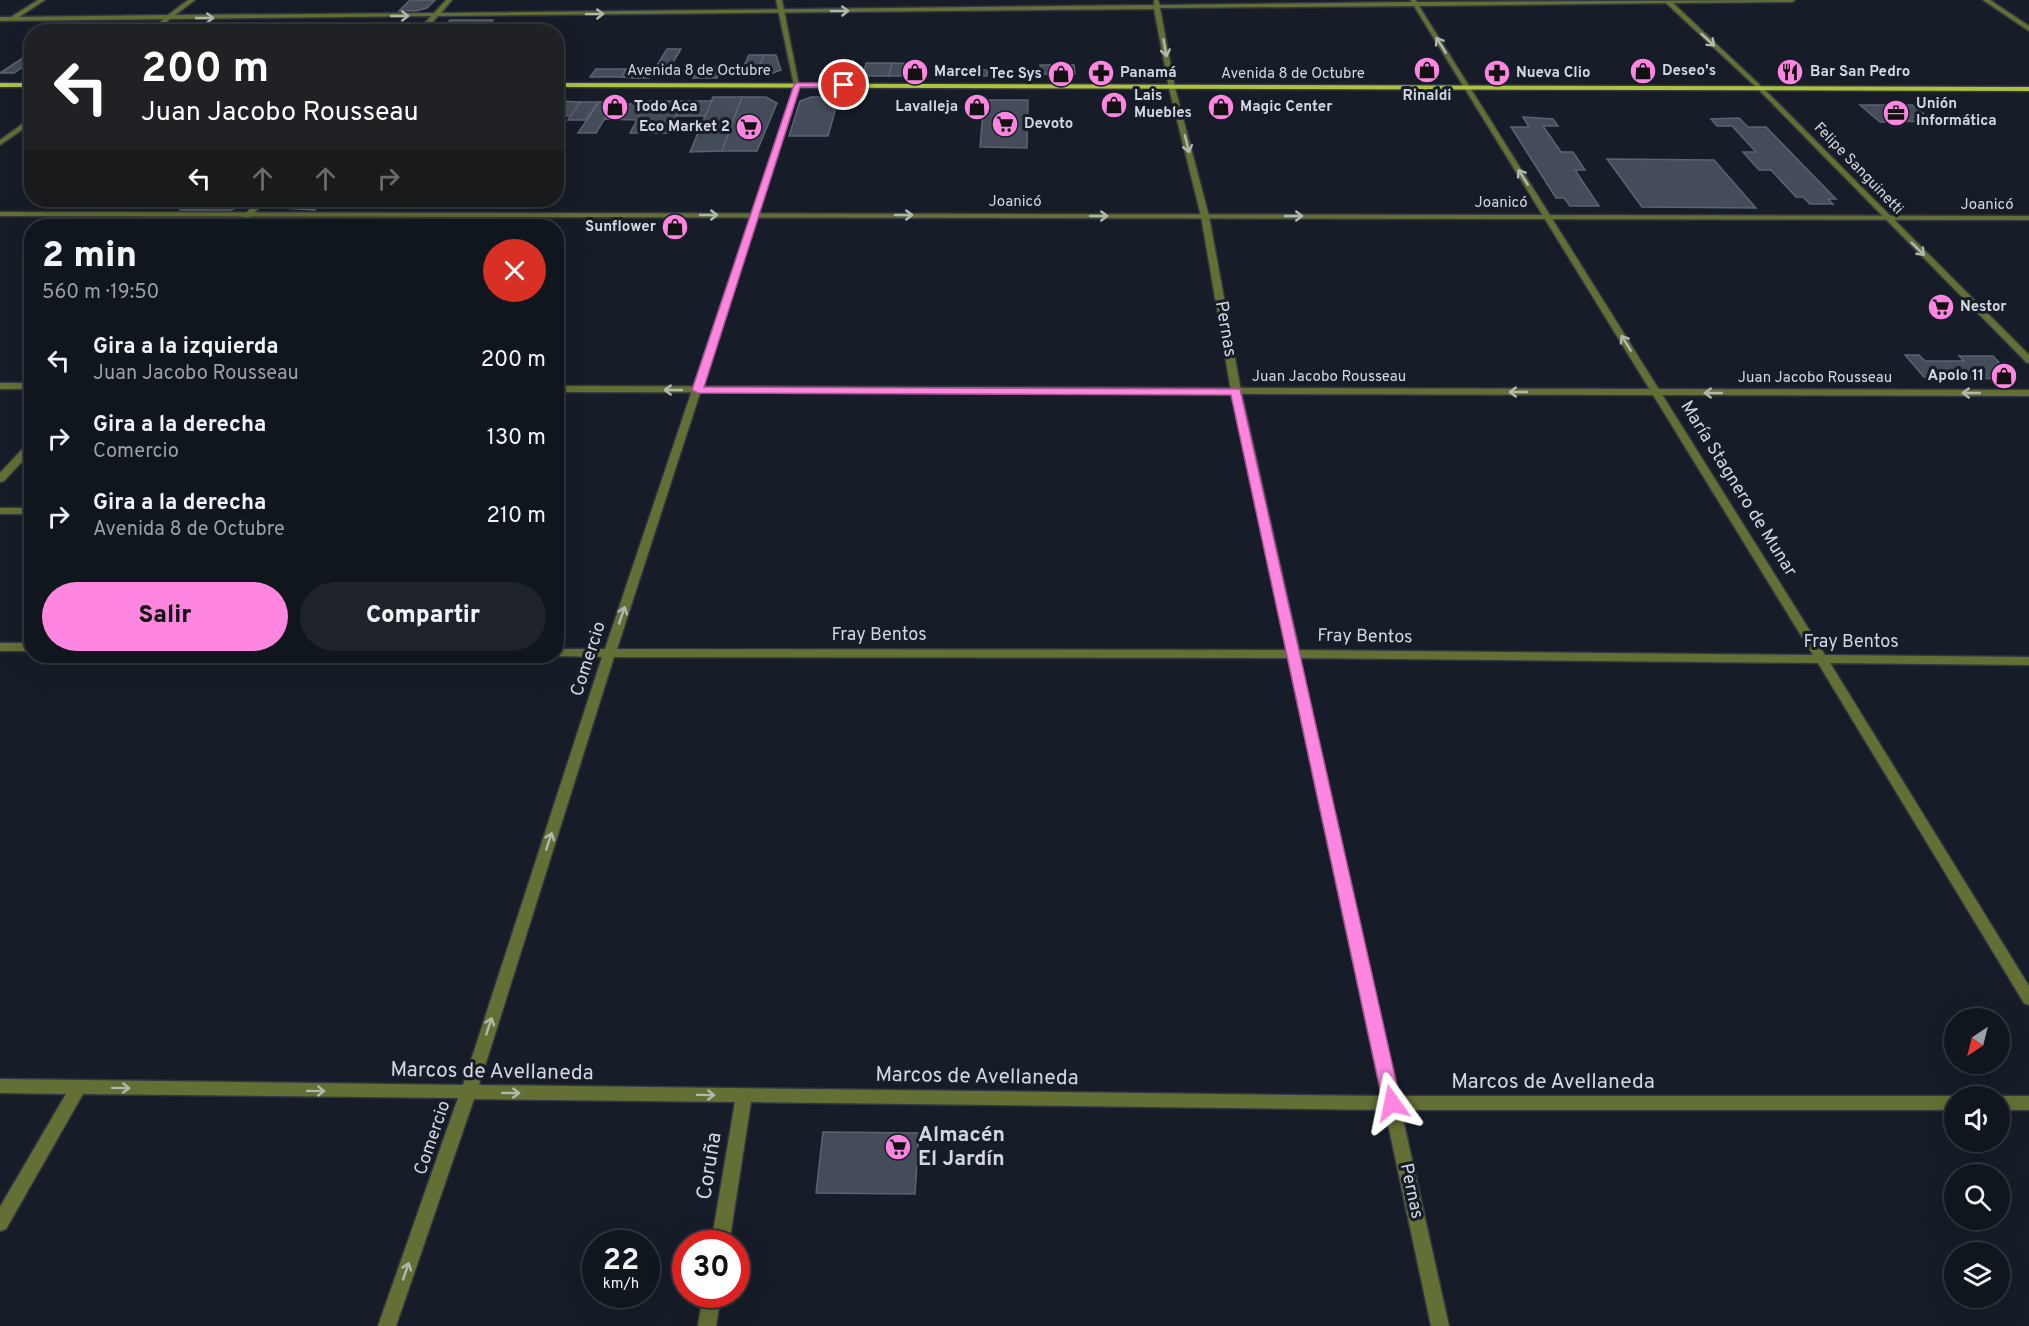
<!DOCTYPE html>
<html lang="es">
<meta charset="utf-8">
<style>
body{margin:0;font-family:Overpass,sans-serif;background:#1e232b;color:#f1f3f6;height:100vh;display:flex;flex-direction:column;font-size:22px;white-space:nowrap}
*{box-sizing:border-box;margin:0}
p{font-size:20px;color:#9c9fa4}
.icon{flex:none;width:33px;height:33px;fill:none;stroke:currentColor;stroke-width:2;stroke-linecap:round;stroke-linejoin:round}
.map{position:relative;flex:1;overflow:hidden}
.side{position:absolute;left:24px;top:219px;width:540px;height:444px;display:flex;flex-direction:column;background:#10161e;border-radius:24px;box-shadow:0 6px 24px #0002,0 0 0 2px #30353c}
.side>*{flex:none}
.banner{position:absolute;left:24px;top:24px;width:540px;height:183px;border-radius:24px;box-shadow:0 6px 24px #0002,0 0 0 2px #30353c;background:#202124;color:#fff;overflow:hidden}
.needle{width:39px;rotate:215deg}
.controls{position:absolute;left:1944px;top:1008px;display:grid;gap:12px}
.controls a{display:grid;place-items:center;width:66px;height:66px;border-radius:50%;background:#10161e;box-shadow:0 6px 24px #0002,0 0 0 2px #30353c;font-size:30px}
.speed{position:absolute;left:582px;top:1230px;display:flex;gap:12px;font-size:30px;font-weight:700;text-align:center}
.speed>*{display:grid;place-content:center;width:78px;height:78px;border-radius:50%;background:#10161e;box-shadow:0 6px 24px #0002,0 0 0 2px #30353c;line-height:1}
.speed small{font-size:15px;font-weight:400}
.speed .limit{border:9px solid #d22;background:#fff;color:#111}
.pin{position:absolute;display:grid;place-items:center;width:51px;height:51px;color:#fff;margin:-26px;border:3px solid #fff;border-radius:50%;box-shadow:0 2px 6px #0007}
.me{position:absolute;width:66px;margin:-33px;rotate:348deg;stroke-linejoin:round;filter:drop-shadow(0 0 4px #0008)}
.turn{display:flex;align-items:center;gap:21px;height:126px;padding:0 18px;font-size:27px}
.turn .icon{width:78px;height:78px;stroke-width:2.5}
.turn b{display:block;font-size:42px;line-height:51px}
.lanes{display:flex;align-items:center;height:57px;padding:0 18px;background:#0003;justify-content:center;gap:30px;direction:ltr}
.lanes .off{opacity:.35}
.round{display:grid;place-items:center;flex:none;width:63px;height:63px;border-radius:32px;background:#1e232b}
.summary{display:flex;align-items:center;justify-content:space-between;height:102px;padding:0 18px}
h1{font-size:36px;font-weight:800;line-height:45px}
.action{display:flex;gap:12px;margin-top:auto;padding:12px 18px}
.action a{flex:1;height:69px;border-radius:36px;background:#fe86e1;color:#111;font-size:24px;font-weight:800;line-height:69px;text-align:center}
.action a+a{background:#1e232b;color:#f1f3f6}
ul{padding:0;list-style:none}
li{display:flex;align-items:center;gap:18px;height:78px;padding:0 18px}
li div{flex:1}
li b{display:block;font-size:22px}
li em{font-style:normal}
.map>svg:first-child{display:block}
.building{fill:#444c59;stroke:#5b6371;stroke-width:1.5}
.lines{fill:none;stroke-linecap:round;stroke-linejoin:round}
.pedestrian-casing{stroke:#303742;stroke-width:3}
.minor-casing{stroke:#303742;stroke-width:3}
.tertiary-casing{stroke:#303742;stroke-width:3}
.primary-casing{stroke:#303742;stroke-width:3}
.pedestrian{fill:#636f34;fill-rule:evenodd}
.minor{fill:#636f34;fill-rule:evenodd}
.tertiary{fill:#636f34;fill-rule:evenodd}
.primary{fill:#abc33d;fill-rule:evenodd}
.oneway{stroke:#b1b8ac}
.route{fill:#fe86e1;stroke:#a55792;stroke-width:1.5}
.labels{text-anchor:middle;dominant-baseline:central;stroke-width:6;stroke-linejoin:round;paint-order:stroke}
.far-street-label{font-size:15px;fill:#d3d7e0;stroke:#161d28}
.far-poi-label{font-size:15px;font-weight:bold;fill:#d3d7e0;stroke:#161d28;text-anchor:start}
.street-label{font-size:18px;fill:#d3d7e0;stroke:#161d28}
.near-street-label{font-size:21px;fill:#d3d7e0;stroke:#161d28}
.near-poi-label{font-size:21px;font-weight:bold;fill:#d3d7e0;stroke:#161d28;text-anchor:start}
</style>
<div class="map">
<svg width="2029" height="1326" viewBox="0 0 2029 1326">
<rect width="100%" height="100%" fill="#161d28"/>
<g class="building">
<path d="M 410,0 L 435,0 L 427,8 L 416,11 L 399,11 Z"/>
<path d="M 450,20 L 493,20 L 489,25 L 446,25 Z"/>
<path d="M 667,49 L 681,49 L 665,76 L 651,75 Z"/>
<path d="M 32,52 L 32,59 L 29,60 L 32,61 L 14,73 L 0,73 Z"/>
<path d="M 749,55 L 764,55 L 756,74 L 740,74 Z"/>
<path d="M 764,55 L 776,55 L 781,70 L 770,74 L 756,74 Z"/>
<path d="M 866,63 L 892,63 L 889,76 L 863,76 Z"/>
<path d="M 892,63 L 923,64 L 921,76 L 889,76 Z"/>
<path d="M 1040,65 L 1056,65 L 1058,74 L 1041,74 Z"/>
<path d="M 1056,65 L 1074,65 L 1075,74 L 1058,74 Z"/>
<path d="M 698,67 L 722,67 L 717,78 L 693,78 Z"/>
<path d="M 596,69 L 626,69 L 621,77 L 590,77 Z"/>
<path d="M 626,69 L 640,69 L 634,78 L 621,77 Z"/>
<path d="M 640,69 L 654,70 L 649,78 L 634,78 Z"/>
<path d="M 969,70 L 988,70 L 987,76 L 969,76 Z"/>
<path d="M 713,97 L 742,97 L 722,151 L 690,152 Z"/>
<path d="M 742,97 L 766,97 L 777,103 L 757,151 L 722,151 Z"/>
<path d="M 811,97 L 839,97 L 828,136 L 789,136 L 800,101 Z"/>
<path d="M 984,100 L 1028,100 L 1027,148 L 980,147 Z"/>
<path d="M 556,101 L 580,102 L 571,116 L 556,115 Z"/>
<path d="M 647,101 L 684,101 L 668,133 L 630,133 Z"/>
<path d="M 684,101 L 712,101 L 705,116 L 676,116 Z"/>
<path d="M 580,102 L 598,102 L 586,120 L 568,120 Z"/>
<path d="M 599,102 L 615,102 L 596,133 L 578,133 Z"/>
<path d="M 614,104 L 646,104 L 637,120 L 605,119 Z"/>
<path d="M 1860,105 L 1912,105 L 1933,121 L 1880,122 Z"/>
<path d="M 1523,117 L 1553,119 L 1558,126 L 1543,126 L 1561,152 L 1573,152 L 1585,170 L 1575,170 L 1599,206 L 1570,206 L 1564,198 L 1556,198 L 1511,127 L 1529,127 Z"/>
<path d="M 1739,118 L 1748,127 L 1766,127 L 1836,199 L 1828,199 L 1833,204 L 1810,204 L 1803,197 L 1796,197 L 1771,170 L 1759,170 L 1743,152 L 1756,152 L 1732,126 L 1717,126 L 1711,119 Z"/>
<path d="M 1607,159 L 1714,160 L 1756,208 L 1642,207 Z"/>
<path d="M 192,200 L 247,200 L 239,207 L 228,211 L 180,210 Z"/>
<path d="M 291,200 L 326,200 L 315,210 L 281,208 Z"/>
<path d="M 1905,355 L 1919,355 L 1925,361 L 1964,361 L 1959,356 L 1993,356 L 2009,373 L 2004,379 L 1924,377 Z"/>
<path d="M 823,1132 L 919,1133 L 915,1194 L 816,1193 Z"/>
</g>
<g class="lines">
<defs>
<path id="pedestrian" d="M 168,16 L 170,19 L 154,32 L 147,32 Z"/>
<g id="minor">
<path d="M 38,0 L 45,0 L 19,17 L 168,15 L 188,0 L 195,0 L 175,15 L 434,13 L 446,0 L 452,0 L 441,13 L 1154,5 L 1154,0 L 1158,0 L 1160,5 L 1412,2 L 1410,0 L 1416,0 L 1417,2 L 1795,0 L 1792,2 L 1673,3 L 1761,86 L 2029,355 L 2029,363 L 2026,362 L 1757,88 L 1666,3 L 1419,6 L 1825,655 L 2029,657 L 2029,665 L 1830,663 L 2029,986 L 2029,1005 L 2024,1003 L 1818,663 L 1300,658 L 1398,1096 L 1954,1096 L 1954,1110 L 1401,1110 L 1449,1326 L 1431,1326 L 1385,1110 L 751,1102 L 729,1244 L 711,1244 L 735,1102 L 474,1099 L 396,1326 L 378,1326 L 458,1098 L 83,1094 L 6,1229 L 0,1231 L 0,1207 L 66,1094 L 0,1093 L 0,1079 L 463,1085 L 602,657 L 552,656 L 556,656 L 556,649 L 605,649 L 795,84 L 800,85 L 617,649 L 1287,650 L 1231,391 L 1201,216 L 1169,88 L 1154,9 L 438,16 L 424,32 L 417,32 L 431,16 L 0,21 L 0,17 L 11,17 ZM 1414,6 L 1813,655 L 1299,650 L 1241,391 L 1209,216 L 1175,88 L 1160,8 ZM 614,657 L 1288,658 L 1382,1096 L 479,1085 Z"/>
<path d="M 1983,0 L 1990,0 L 2029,26 L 2029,31 Z"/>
<path d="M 32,117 L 32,123 L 0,145 L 0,140 Z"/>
<path d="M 259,200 L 267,200 L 241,226 L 233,226 Z"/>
<path d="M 32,442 L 32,451 L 4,481 L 0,482 L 0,473 L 28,443 Z"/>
<rect x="0" y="508" width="32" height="6"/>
<rect x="0" y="643" width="32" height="8"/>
<path d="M 1999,1096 L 2029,1096 L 2029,1110 L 2000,1110 Z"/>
<path d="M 703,1294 L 721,1294 L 716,1326 L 698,1326 Z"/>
</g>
<g id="tertiary">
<path d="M 776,0 L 782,0 L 799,86 L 794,85 Z"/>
<path d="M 0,212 L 2029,216 L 2029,220 L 0,216 Z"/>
<rect x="0" y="383" width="32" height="6"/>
<path d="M 556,386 L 2029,390 L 2029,396 L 556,392 Z"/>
</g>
<g id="primary">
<rect x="0" y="83" width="32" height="4"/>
<path d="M 556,83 L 2029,87 L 2029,91 L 556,87 Z"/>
</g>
</defs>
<use href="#pedestrian" class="pedestrian-casing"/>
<use href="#minor" class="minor-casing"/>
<use href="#tertiary" class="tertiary-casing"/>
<use href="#primary" class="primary-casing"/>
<use href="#pedestrian" class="pedestrian"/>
<use href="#minor" class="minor"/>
<use href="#tertiary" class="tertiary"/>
<use href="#primary" class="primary"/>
</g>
<defs><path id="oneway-shaft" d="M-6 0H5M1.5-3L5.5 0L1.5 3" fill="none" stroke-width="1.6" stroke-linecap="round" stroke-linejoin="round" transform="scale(1.5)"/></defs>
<g class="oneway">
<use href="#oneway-shaft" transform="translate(840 11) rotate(-1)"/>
<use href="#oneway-shaft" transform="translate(595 14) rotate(-1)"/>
<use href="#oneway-shaft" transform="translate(400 16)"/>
<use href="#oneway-shaft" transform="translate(205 18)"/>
<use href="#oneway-shaft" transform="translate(1708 40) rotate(43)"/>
<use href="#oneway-shaft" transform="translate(1441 45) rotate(-122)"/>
<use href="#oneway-shaft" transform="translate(1165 48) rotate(80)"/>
<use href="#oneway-shaft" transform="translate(1187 144) rotate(76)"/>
<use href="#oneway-shaft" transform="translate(1523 177) rotate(-122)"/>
<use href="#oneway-shaft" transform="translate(709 215)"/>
<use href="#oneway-shaft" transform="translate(904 215)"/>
<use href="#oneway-shaft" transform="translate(1099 216)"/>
<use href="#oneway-shaft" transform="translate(1294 216)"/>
<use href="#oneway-shaft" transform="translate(1918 249) rotate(45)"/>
<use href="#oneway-shaft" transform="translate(1626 343) rotate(-122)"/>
<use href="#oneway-shaft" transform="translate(673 390) rotate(-180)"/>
<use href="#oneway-shaft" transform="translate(1518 392) rotate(-180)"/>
<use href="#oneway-shaft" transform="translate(1713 393) rotate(-180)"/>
<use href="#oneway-shaft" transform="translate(1971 393) rotate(-180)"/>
<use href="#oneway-shaft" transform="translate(622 615) rotate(-71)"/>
<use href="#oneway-shaft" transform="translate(549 841) rotate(-72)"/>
<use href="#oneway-shaft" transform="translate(489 1026) rotate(-72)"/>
<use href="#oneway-shaft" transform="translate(121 1088) rotate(1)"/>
<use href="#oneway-shaft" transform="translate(316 1091) rotate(1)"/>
<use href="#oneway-shaft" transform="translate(511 1093) rotate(1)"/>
<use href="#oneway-shaft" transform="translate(706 1095) rotate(1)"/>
<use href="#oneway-shaft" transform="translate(406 1271) rotate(-71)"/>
</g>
<path class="route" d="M 797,83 L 844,83 L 848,85 L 844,87 L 800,87 L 704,387 L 1240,389 L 1401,1103 L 1399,1108 L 1392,1111 L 1386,1108 L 1383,1103 L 1231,395 L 698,393 L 692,390 L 794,85 Z"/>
<defs>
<symbol id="shop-disc" viewBox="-11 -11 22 22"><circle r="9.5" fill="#fe86e1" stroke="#161d28"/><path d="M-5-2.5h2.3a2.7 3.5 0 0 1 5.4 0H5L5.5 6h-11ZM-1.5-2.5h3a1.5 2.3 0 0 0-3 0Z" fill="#111"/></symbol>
<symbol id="restaurant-disc" viewBox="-11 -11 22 22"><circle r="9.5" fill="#fe86e1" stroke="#161d28"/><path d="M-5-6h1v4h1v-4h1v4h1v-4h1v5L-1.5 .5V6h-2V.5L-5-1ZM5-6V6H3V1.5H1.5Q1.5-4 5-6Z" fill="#111"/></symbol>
<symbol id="pharmacy-disc" viewBox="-11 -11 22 22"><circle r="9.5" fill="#fe86e1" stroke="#161d28"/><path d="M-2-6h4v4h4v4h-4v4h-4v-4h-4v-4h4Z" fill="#111"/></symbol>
<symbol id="office-disc" viewBox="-11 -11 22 22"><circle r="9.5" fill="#fe86e1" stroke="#161d28"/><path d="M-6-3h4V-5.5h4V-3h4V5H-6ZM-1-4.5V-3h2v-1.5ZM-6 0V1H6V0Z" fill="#111"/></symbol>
<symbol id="supermarket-disc" viewBox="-11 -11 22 22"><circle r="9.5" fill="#fe86e1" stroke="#161d28"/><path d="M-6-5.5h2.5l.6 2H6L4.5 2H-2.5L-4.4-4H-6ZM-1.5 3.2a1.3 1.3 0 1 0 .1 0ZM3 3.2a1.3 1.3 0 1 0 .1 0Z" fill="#111"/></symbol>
</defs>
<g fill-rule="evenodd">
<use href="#shop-disc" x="1412" y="55" width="30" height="30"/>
<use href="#shop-disc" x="1628" y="56" width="30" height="30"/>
<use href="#shop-disc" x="900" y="57" width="30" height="30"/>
<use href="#restaurant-disc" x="1775" y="57" width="30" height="30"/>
<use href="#pharmacy-disc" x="1086" y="58" width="30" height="30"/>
<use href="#pharmacy-disc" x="1482" y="58" width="30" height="30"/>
<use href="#shop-disc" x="1046" y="59" width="30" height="30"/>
<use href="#shop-disc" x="1099" y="90" width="30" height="30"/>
<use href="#shop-disc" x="600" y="92" width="30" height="30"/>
<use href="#shop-disc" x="962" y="92" width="30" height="30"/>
<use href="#shop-disc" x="1206" y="92" width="30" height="30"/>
<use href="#office-disc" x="1881" y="98" width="30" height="30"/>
<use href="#supermarket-disc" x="990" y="109" width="30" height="30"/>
<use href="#supermarket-disc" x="734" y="112" width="30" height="30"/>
<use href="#shop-disc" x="660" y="212" width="30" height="30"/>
<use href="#supermarket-disc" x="1926" y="292" width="30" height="30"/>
<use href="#shop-disc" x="1989" y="361" width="30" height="30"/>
<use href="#supermarket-disc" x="883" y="1132" width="30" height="30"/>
</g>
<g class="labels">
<g class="far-street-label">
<text x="699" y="71">Avenida 8 de Octubre</text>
<text x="1293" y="74">Avenida 8 de Octubre</text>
<text transform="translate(1858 169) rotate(46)">Felipe Sanguinetti</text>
<text x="1015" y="202">Joanicó</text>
<text x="1501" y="203">Joanicó</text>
<text x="1987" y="205">Joanicó</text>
<text x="1329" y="377">Juan Jacobo Rousseau</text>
<text x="1815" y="378">Juan Jacobo Rousseau</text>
</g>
<g class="far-poi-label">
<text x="1662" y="71">Deseo's</text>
<text x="934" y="72">Marcel</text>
<text x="1810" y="72">Bar San Pedro</text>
<text x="1120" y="73">Panamá</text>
<text x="1516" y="73">Nueva Clio</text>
<text x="1042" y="74" text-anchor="end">Tec Sys</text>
<text x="1134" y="96">Lais<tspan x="1134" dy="17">Muebles</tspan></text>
<text x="1427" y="96" text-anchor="middle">Rinaldi</text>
<text x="1916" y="104">Unión<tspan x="1916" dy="17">Informática</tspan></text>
<text x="634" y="107">Todo Aca</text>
<text x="958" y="107" text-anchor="end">Lavalleja</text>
<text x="1240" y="107">Magic Center</text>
<text x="1024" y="124">Devoto</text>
<text x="730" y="127" text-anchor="end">Eco Market 2</text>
<text x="656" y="227" text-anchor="end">Sunflower</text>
<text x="1960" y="307">Nestor</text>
<text x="1984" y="376" text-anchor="end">Apolo 11</text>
</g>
<g class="street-label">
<text transform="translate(1225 329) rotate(80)">Pernas</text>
<text transform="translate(1738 489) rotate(58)">María Stagnero de Munar</text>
<text x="879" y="635">Fray Bentos</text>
<text transform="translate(1365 637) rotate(1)">Fray Bentos</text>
<text x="1851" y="642">Fray Bentos</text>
<text transform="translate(589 659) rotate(-72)">Comercio</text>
<text transform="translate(433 1138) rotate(-71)">Comercio</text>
<text transform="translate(1411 1191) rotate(78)">Pernas</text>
</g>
<g class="near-street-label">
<text transform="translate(492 1072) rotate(1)">Marcos de Avellaneda</text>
<text transform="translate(977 1077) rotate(1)">Marcos de Avellaneda</text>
<text x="1553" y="1082">Marcos de Avellaneda</text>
<text transform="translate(710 1166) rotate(-81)">Coruña</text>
</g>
<g class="near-poi-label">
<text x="918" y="1135">Almacén<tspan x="918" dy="24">El Jardín</tspan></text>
</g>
</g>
</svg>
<div class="controls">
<a><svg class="needle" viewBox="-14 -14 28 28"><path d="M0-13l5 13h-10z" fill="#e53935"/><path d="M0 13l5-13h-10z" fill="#9c9fa4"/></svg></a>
<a><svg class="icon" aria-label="sound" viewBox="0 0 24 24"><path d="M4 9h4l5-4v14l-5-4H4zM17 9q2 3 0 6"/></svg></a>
<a><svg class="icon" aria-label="search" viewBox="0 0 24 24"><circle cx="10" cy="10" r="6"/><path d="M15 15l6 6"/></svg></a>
<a><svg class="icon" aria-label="layers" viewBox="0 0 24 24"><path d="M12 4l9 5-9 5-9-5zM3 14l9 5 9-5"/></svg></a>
</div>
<div class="speed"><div>22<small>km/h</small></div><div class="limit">30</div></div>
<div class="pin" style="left:844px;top:85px;background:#d93025"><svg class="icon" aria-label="arrive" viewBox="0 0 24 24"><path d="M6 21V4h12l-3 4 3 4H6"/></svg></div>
<svg class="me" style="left:1392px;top:1103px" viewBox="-20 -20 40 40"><path d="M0-17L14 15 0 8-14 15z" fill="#fe86e1" stroke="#fff" stroke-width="4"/></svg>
<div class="banner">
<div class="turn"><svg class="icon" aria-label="left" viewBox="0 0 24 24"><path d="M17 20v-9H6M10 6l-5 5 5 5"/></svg><div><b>200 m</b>Juan Jacobo Rousseau</div></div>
<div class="lanes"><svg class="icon" aria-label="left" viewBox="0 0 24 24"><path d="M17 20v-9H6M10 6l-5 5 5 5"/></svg><svg class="icon off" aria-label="ahead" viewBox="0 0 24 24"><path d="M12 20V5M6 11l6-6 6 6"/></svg><svg class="icon off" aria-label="ahead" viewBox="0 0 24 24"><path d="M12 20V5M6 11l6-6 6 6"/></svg><svg class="icon off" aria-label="right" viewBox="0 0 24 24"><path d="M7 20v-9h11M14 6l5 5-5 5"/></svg></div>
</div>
<section class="side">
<div class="summary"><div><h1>2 min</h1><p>560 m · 19:50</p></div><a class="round" style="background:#d93025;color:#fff"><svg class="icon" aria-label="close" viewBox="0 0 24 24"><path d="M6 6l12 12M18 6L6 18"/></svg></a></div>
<ul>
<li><svg class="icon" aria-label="left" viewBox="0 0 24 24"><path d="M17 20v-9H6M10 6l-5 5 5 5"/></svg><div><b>Gira a la izquierda</b><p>Juan Jacobo Rousseau</p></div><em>200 m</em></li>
<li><svg class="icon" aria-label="right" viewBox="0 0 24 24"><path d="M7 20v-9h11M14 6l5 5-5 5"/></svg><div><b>Gira a la derecha</b><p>Comercio</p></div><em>130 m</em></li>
<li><svg class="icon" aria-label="right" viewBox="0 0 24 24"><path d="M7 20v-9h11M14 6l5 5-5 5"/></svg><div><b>Gira a la derecha</b><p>Avenida 8 de Octubre</p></div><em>210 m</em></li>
</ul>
<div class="action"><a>Salir</a><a>Compartir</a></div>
</section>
</div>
